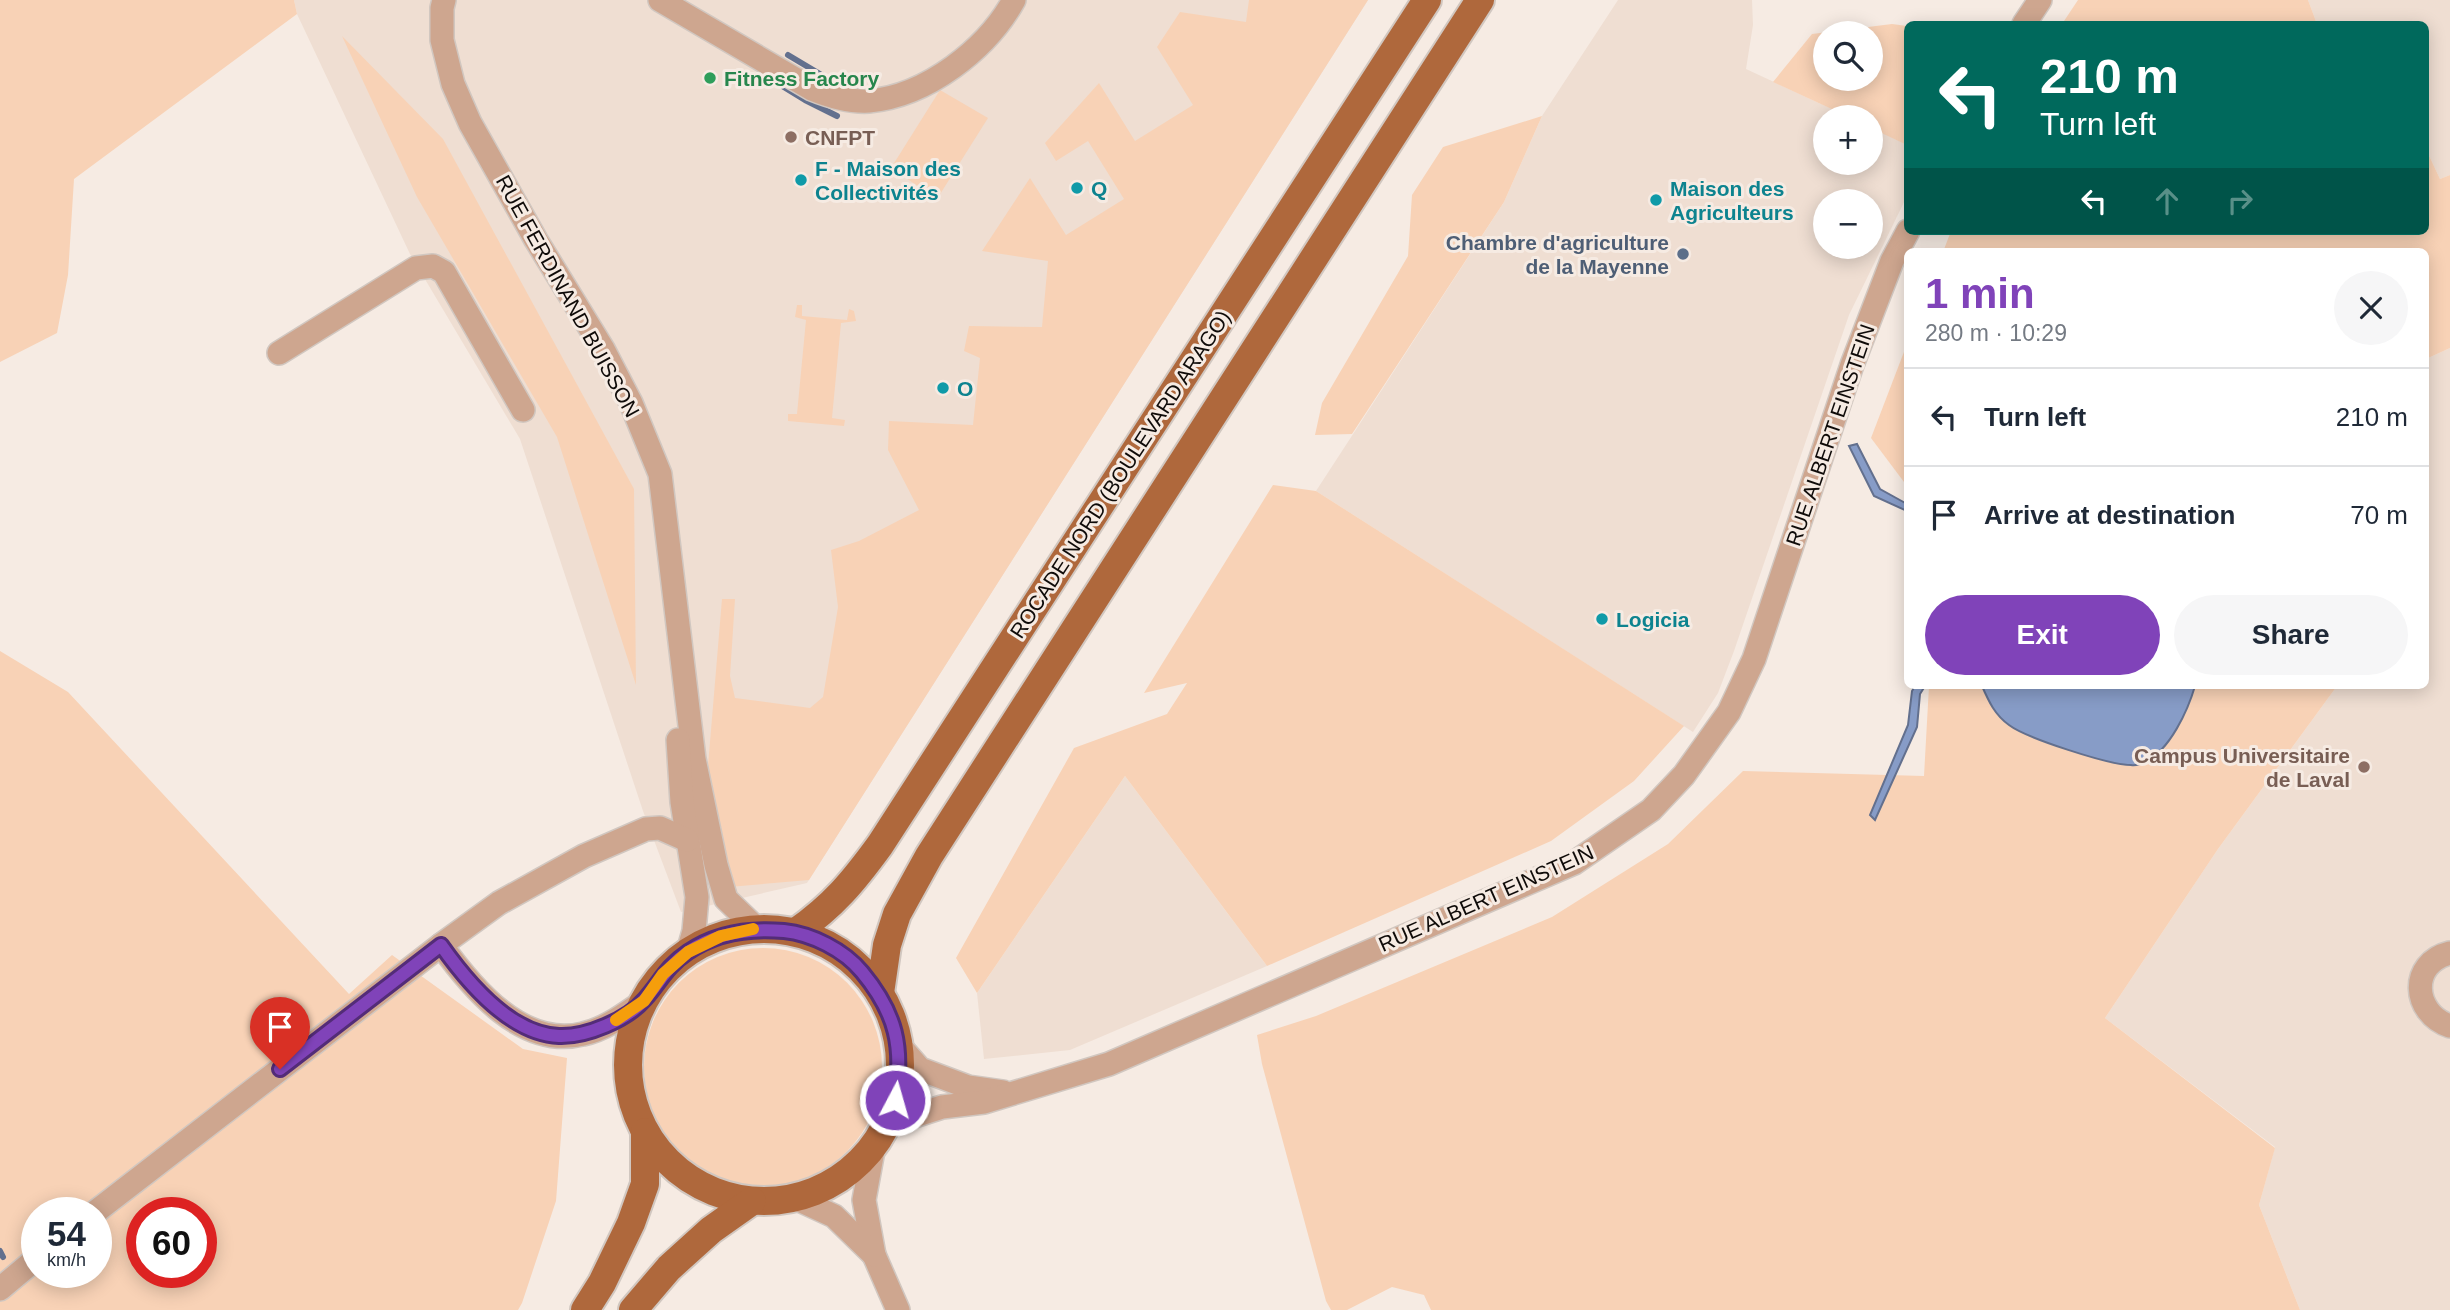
<!DOCTYPE html>
<meta charset="utf-8">
<style>
body{margin:0;font-family:Arial,sans-serif;background:#f6f6f7;color:#1f2937;height:100vh;display:flex;flex-direction:column;font-size:26px;white-space:nowrap}
*{box-sizing:border-box;margin:0}
p{font-size:23px;color:#747a83}
.icon{flex:none;width:38px;height:38px;fill:none;stroke:currentColor;stroke-width:2;stroke-linecap:round;stroke-linejoin:round}
.map{position:relative;flex:1;overflow:hidden}
.sheet{position:absolute;left:1904px;top:248px;width:525px;height:441px;display:flex;flex-direction:column;background:#fff;border-radius:10px;box-shadow:0 4px 18px #0003}
.sheet>*{flex:none}
.hud{position:absolute;left:1904px;top:21px;width:525px;height:214px;border-radius:10px;box-shadow:0 4px 18px #0003;background:#00695c;color:#fff;overflow:hidden}
.buttons{position:absolute;left:1813px;top:21px;display:grid;gap:14px}
.buttons a{display:grid;place-items:center;width:70px;height:70px;border-radius:50%;background:#fff;box-shadow:0 4px 18px #0003;font-size:35px}
.speed{position:absolute;left:21px;top:1197px;display:flex;gap:14px;font-size:35px;font-weight:700;text-align:center}
.speed>*{display:grid;place-content:center;width:91px;height:91px;border-radius:50%;background:#fff;box-shadow:0 4px 18px #0003;line-height:1}
.speed small{font-size:18px;font-weight:400}
.speed .limit{border:10px solid #d22;background:#fff;color:#111}
.pin{position:absolute;display:grid;place-items:center;width:60px;height:60px;color:#fff;margin:-72px -30px;border-radius:50% 50% 50% 0;rotate:-45deg;box-shadow:0 0 7px #0007}
.pin .icon{rotate:45deg}
.me{position:absolute;width:77px;margin:-38px;rotate:6deg;stroke-linejoin:round;filter:drop-shadow(0 0 5px #0008)}
.turn{display:flex;align-items:center;gap:24px;height:147px;padding:0 21px;font-size:32px}
.turn .icon{width:91px;height:91px;stroke-width:2.5}
.turn b{display:block;font-size:49px;line-height:60px}
.lanes{display:flex;align-items:center;height:66px;padding:0 21px;background:#0003;justify-content:center;gap:35px;direction:ltr}
.lanes .off{opacity:.35}
.round{display:grid;place-items:center;flex:none;width:74px;height:74px;border-radius:37px;background:#f6f6f7}
.overview{display:flex;align-items:center;justify-content:space-between;height:119px;padding:0 21px}
h1{font-size:42px;font-weight:600;line-height:52px;color:#8043b9}
.action{display:flex;gap:14px;margin-top:auto;padding:14px 21px}
.action a{flex:1;height:80px;border-radius:42px;background:#8043b9;color:#fff;font-size:28px;font-weight:600;line-height:80px;text-align:center}
.action a+a{background:#f6f6f7;color:#1f2937}
ul{padding:0;list-style:none}
li{display:flex;align-items:center;gap:21px;height:98px;padding:0 21px;border-top:2px solid #e0e1e3}
li div{flex:1}
li b{display:block;font-size:26px}
li em{font-style:normal}
.map>svg:first-child{display:block}
.built{fill:#efded2;fill-rule:evenodd}
.green{fill:#f8d2b6;fill-rule:evenodd}
.water{fill:#879cc7;stroke:#63708e;stroke-width:2}
.lines{fill:none;stroke-linecap:round;stroke-linejoin:round}
.stream{stroke:#63708e;stroke-width:6}
.minor-casing{stroke:#d1c7c0;stroke-width:26}
.major-casing{stroke:#d1c7c0;stroke-width:32}
.minor{stroke:#cea68f;stroke-width:23}
.major{stroke:#af683c;stroke-width:28}
.route-casing{stroke:#532c78;stroke-width:18}
.route{stroke:#8043b9;stroke-width:12}
.slow{stroke:#f59e0b;stroke-width:12}
.leisure-dot{fill:#2e9e5b;stroke:#f6ebe3;stroke-width:2.5}
.education-dot{fill:#8d6e63;stroke:#f6ebe3;stroke-width:2.5}
.culture-dot{fill:#0f9aa8;stroke:#f6ebe3;stroke-width:2.5}
.service-dot{fill:#5c6f8a;stroke:#f6ebe3;stroke-width:2.5}
.labels{text-anchor:middle;dominant-baseline:central;stroke-width:6;stroke-linejoin:round;paint-order:stroke}
.leisure-label{font-size:21px;font-weight:bold;fill:#27864d;stroke:#f6ebe3;text-anchor:start}
.education-label{font-size:21px;font-weight:bold;fill:#785e54;stroke:#f6ebe3;text-anchor:start}
.culture-label{font-size:21px;font-weight:bold;fill:#0d838f;stroke:#f6ebe3;text-anchor:start}
.service-label{font-size:21px;font-weight:bold;fill:#4e5e75;stroke:#f6ebe3;text-anchor:end}
.street-label{font-size:21px;fill:#0f0b09;stroke:#f6ebe3}
</style>
<div class="map">
<svg width="2450" height="1310" viewBox="0 0 2450 1310">
<rect width="100%" height="100%" fill="#f6ebe3"/>
<g class="built">
<path d="M 294,0 L 1368,0 L 807,883 L 681,912 L 643,811 L 520,439 L 410,254 L 297,14 Z"/>
<path d="M 1618,0 L 1752,0 L 1753,25 L 1746,69 L 1849,117 L 1825,117 L 1825,163 L 1871,163 L 1871,127 L 1907,144 L 1907,196 L 1849,315 L 1734,651 L 1718,693 L 1693,732 L 1316,491 L 1504,202 L 1542,116 ZM 1825,201 L 1871,201 L 1871,247 L 1825,247 Z"/>
<path d="M 2308,0 L 2450,0 L 2450,175 L 2440,179 L 2426,149 L 2426,24 L 2317,24 Z"/>
<path d="M 2450,348 L 2450,1310 L 2300,1310 L 2259,1205 L 2275,1147 L 2105,1018 L 2218,849 L 2337,686 L 2426,686 L 2426,359 Z"/>
<path d="M 1125,776 L 1267,966 L 1070,1050 L 984,1059 L 977,993 Z"/>
</g>
<g class="green">
<path d="M 0,0 L 294,0 L 297,14 L 74,179 L 68,275 L 57,333 L 0,362 Z"/>
<path d="M 1249,0 L 1368,0 L 809,880 L 729,887 L 727,861 L 708,766 L 722,599 L 735,599 L 730,676 L 735,698 L 810,708 L 823,697 L 838,607 L 831,550 L 859,541 L 919,510 L 888,450 L 889,421 L 973,425 L 980,358 L 964,351 L 969,326 L 1042,327 L 1048,261 L 982,251 L 1030,178 L 1066,235 L 1124,199 L 1088,141 L 1056,161 L 1045,143 L 1099,83 L 1135,141 L 1193,105 L 1157,47 L 1180,12 L 1246,22 Z"/>
<path d="M 2078,0 L 2308,0 L 2317,24 L 2062,24 Z"/>
<path d="M 1892,24 L 1907,26 L 1907,145 L 1871,128 L 1871,117 L 1849,117 L 1773,82 L 1812,34 ZM 1825,33 L 1871,33 L 1871,79 L 1825,79 Z"/>
<path d="M 342,36 L 443,139 L 634,489 L 636,685 L 557,437 L 417,197 Z"/>
<path d="M 940,90 L 988,118 L 937,199 L 891,168 Z"/>
<path d="M 1542,116 L 1504,202 L 1352,434 L 1315,435 L 1322,403 L 1408,256 L 1412,195 L 1443,147 Z"/>
<path d="M 2426,149 L 2440,179 L 2450,175 L 2450,348 L 2426,359 L 2426,252 L 1943,252 L 1951,231 L 2426,231 Z"/>
<path d="M 797,305 L 802,305 L 802,316 L 847,320 L 849,309 L 854,311 L 856,321 L 841,323 L 832,418 L 845,420 L 844,426 L 788,421 L 788,414 L 797,414 L 806,320 L 795,317 Z"/>
<path d="M 1907,344 L 1907,486 L 1871,438 Z"/>
<path d="M 1273,485 L 1316,491 L 1684,726 L 1634,781 L 1551,841 L 1267,966 L 1125,776 L 977,993 L 956,958 L 1074,748 L 1167,714 L 1187,683 L 1144,693 Z"/>
<path d="M 0,651 L 68,692 L 349,994 L 392,955 L 523,1049 L 567,1058 L 556,1201 L 522,1303 L 518,1310 L 0,1310 ZM 37,1213 L 96,1213 L 96,1272 L 37,1272 ZM 142,1213 L 201,1213 L 201,1272 L 142,1272 Z"/>
<path d="M 1929,686 L 2337,686 L 2218,849 L 2105,1018 L 2275,1148 L 2259,1205 L 2300,1310 L 1431,1310 L 1424,1295 L 1392,1287 L 1347,1310 L 1331,1310 L 1326,1301 L 1262,1064 L 1257,1035 L 1316,1016 L 1552,917 L 1668,844 L 1743,771 L 1924,776 Z"/>
<circle cx="763" cy="1067" r="119"/>
</g>
<g class="water">
<path d="M 1857,444 L 1880,489 L 1907,504 L 1907,511 L 1874,496 L 1849,446 Z"/>
<path d="M 1915,686 L 1925,686 L 1920,694 L 1917,727 L 1875,820 L 1870,815 L 1908,725 L 1912,691 Z"/>
<path d="M 1982,686 L 2195,686 C 2188,710 2170,750 2146,761 C 2141,764 2136,766 2131,765 C 2109,765 2026,738 2009,725 C 1995,715 1989,702 1982,686 Z"/>
</g>
<g class="lines">
<g class="stream">
<path d="M 788,55 L 835,83"/>
<path d="M 774,81 L 805,100 L 837,116"/>
<path d="M 0,1251 L 3,1257"/>
</g>
<defs>
<g id="minor">
<path d="M 444,0 L 442,8 L 442,40 L 453,84 L 470,123 L 536,240 L 603,349 L 631,403 L 660,474 L 694,759 L 716,865 L 726,899 L 757,929"/>
<path d="M 660,0 L 812,89 C 829,96 851,102 869,101 C 927,96 987,49 1014,0"/>
<path d="M 2024,24 L 2040,0"/>
<path d="M 279,353 L 416,268 L 433,266 L 444,272 L 523,410"/>
<path d="M 678,740 L 682,802 L 697,897 L 694,931 L 688,952"/>
<path d="M 441,945 C 472,988 522,1049 583,1034 C 606,1029 625,1014 644,1001"/>
<path d="M 2450,953 C 2409,963 2412,1013 2450,1026"/>
<path d="M 899,1045 L 920,1069 L 968,1087 L 1003,1092"/>
<path d="M 886,1125 L 942,1107 L 984,1102 L 1109,1064 L 1574,863 L 1651,810 L 1684,775 L 1729,712 L 1754,659 L 1852,365 L 1892,261 L 1908,231"/>
<path d="M 874,1145 L 864,1200 L 874,1255 L 898,1310"/>
<path d="M 795,1198 L 834,1216 L 874,1255"/>
<path d="M 94,1213 L 441,945 L 499,903 L 584,856 L 646,829 L 660,828 L 687,840"/>
<path d="M 0,1289 L 37,1258"/>
</g>
<g id="major">
<circle cx="764" cy="1065" r="136"/>
<path d="M 796,932 C 834,905 853,882 880,845 L 1427,0"/>
<path d="M 880,993 L 887,945 L 897,914 L 929,856 L 1480,0"/>
<path d="M 585,1310 L 602,1283 L 631,1223 L 645,1184 L 645,1132"/>
<path d="M 633,1310 L 669,1268 L 711,1230 L 752,1201"/>
</g>
</defs>
<use href="#minor" class="minor-casing"/>
<use href="#major" class="major-casing"/>
<use href="#minor" class="minor"/>
<use href="#major" class="major"/>
</g>
<g class="lines">
<defs>
<path id="route" d="M 280,1069 L 441,945 C 467,982 510,1034 559,1036 C 586,1037 627,1020 645,999 C 660,982 667,966 688,952 C 717,932 750,928 784,931 C 812,934 844,950 862,972 C 896,1013 904,1047 895,1100"/>
</defs>
<use href="#route" class="route-casing"/>
<use href="#route" class="route"/>
<path class="slow" d="M 616,1020 L 644,1001 L 663,974 L 688,952 L 721,936 L 753,929"/>
</g>
<circle class="leisure-dot" cx="710" cy="78" r="7"/>
<g class="education-dot">
<circle cx="791" cy="137" r="7"/>
<circle cx="2364" cy="767" r="7"/>
</g>
<g class="culture-dot">
<circle cx="801" cy="180" r="7"/>
<circle cx="1077" cy="188" r="7"/>
<circle cx="1656" cy="200" r="7"/>
<circle cx="943" cy="388" r="7"/>
<circle cx="1602" cy="619" r="7"/>
</g>
<circle class="service-dot" cx="1683" cy="254" r="7"/>
<g class="labels">
<g class="leisure-label">
<text x="724" y="78">Fitness Factory</text>
</g>
<g class="education-label">
<text x="805" y="137">CNFPT</text>
<text x="2350" y="755" text-anchor="end">Campus Universitaire<tspan x="2350" dy="24">de Laval</tspan></text>
</g>
<g class="culture-label">
<text x="815" y="168">F - Maison des<tspan x="815" dy="24">Collectivités</tspan></text>
<text x="1091" y="188">Q</text>
<text x="1670" y="188">Maison des<tspan x="1670" dy="24">Agriculteurs</tspan></text>
<text x="957" y="388">O</text>
<text x="1616" y="619">Logicia</text>
</g>
<g class="service-label">
<text x="1669" y="242">Chambre d'agriculture<tspan x="1669" dy="24">de la Mayenne</tspan></text>
</g>
<g class="street-label">
<text transform="translate(568 296) rotate(61)">RUE FERDINAND BUISSON</text>
<text transform="translate(1830 435) rotate(-71)">RUE ALBERT EINSTEIN</text>
<text transform="translate(1120 474) rotate(-57)">ROCADE NORD (BOULEVARD ARAGO)</text>
<text transform="translate(1486 898) rotate(-24)">RUE ALBERT EINSTEIN</text>
</g>
</g>
</svg>
<div class="buttons">
<a><svg class="icon" aria-label="search" viewBox="0 0 24 24"><circle cx="10" cy="10" r="6"/><path d="M15 15l6 6"/></svg></a>
<a>+</a>
<a>−</a>
</div>
<div class="speed"><div>54<small>km/h</small></div><div class="limit">60</div></div>
<div class="pin" style="left:280px;top:1069px;background:#d93025"><svg class="icon" aria-label="arrive" viewBox="0 0 24 24"><path d="M6 21V4h12l-3 4 3 4H6"/></svg></div>
<svg class="me" style="left:895px;top:1100px" viewBox="-20 -20 40 40"><circle r="17" fill="#8043b9" stroke="#fff" stroke-width="3"/><path d="M0-11L8 9 0 5-8 9z" fill="#fff"/></svg>
<div class="hud">
<div class="turn"><svg class="icon" aria-label="left" viewBox="0 0 24 24"><path d="M17 20v-9H6M10 6l-5 5 5 5"/></svg><div><b>210 m</b>Turn left</div></div>
<div class="lanes"><svg class="icon" aria-label="left" viewBox="0 0 24 24"><path d="M17 20v-9H6M10 6l-5 5 5 5"/></svg><svg class="icon off" aria-label="ahead" viewBox="0 0 24 24"><path d="M12 20V5M6 11l6-6 6 6"/></svg><svg class="icon off" aria-label="right" viewBox="0 0 24 24"><path d="M7 20v-9h11M14 6l5 5-5 5"/></svg></div>
</div>
<section class="sheet">
<div class="overview"><div><h1>1 min</h1><p>280 m · 10:29</p></div><a class="round"><svg class="icon" aria-label="close" viewBox="0 0 24 24"><path d="M6 6l12 12M18 6L6 18"/></svg></a></div>
<ul>
<li><svg class="icon" aria-label="left" viewBox="0 0 24 24"><path d="M17 20v-9H6M10 6l-5 5 5 5"/></svg><div><b>Turn left</b></div><em>210 m</em></li>
<li><svg class="icon" aria-label="arrive" viewBox="0 0 24 24"><path d="M6 21V4h12l-3 4 3 4H6"/></svg><div><b>Arrive at destination</b></div><em>70 m</em></li>
</ul>
<div class="action"><a>Exit</a><a>Share</a></div>
</section>
</div>
